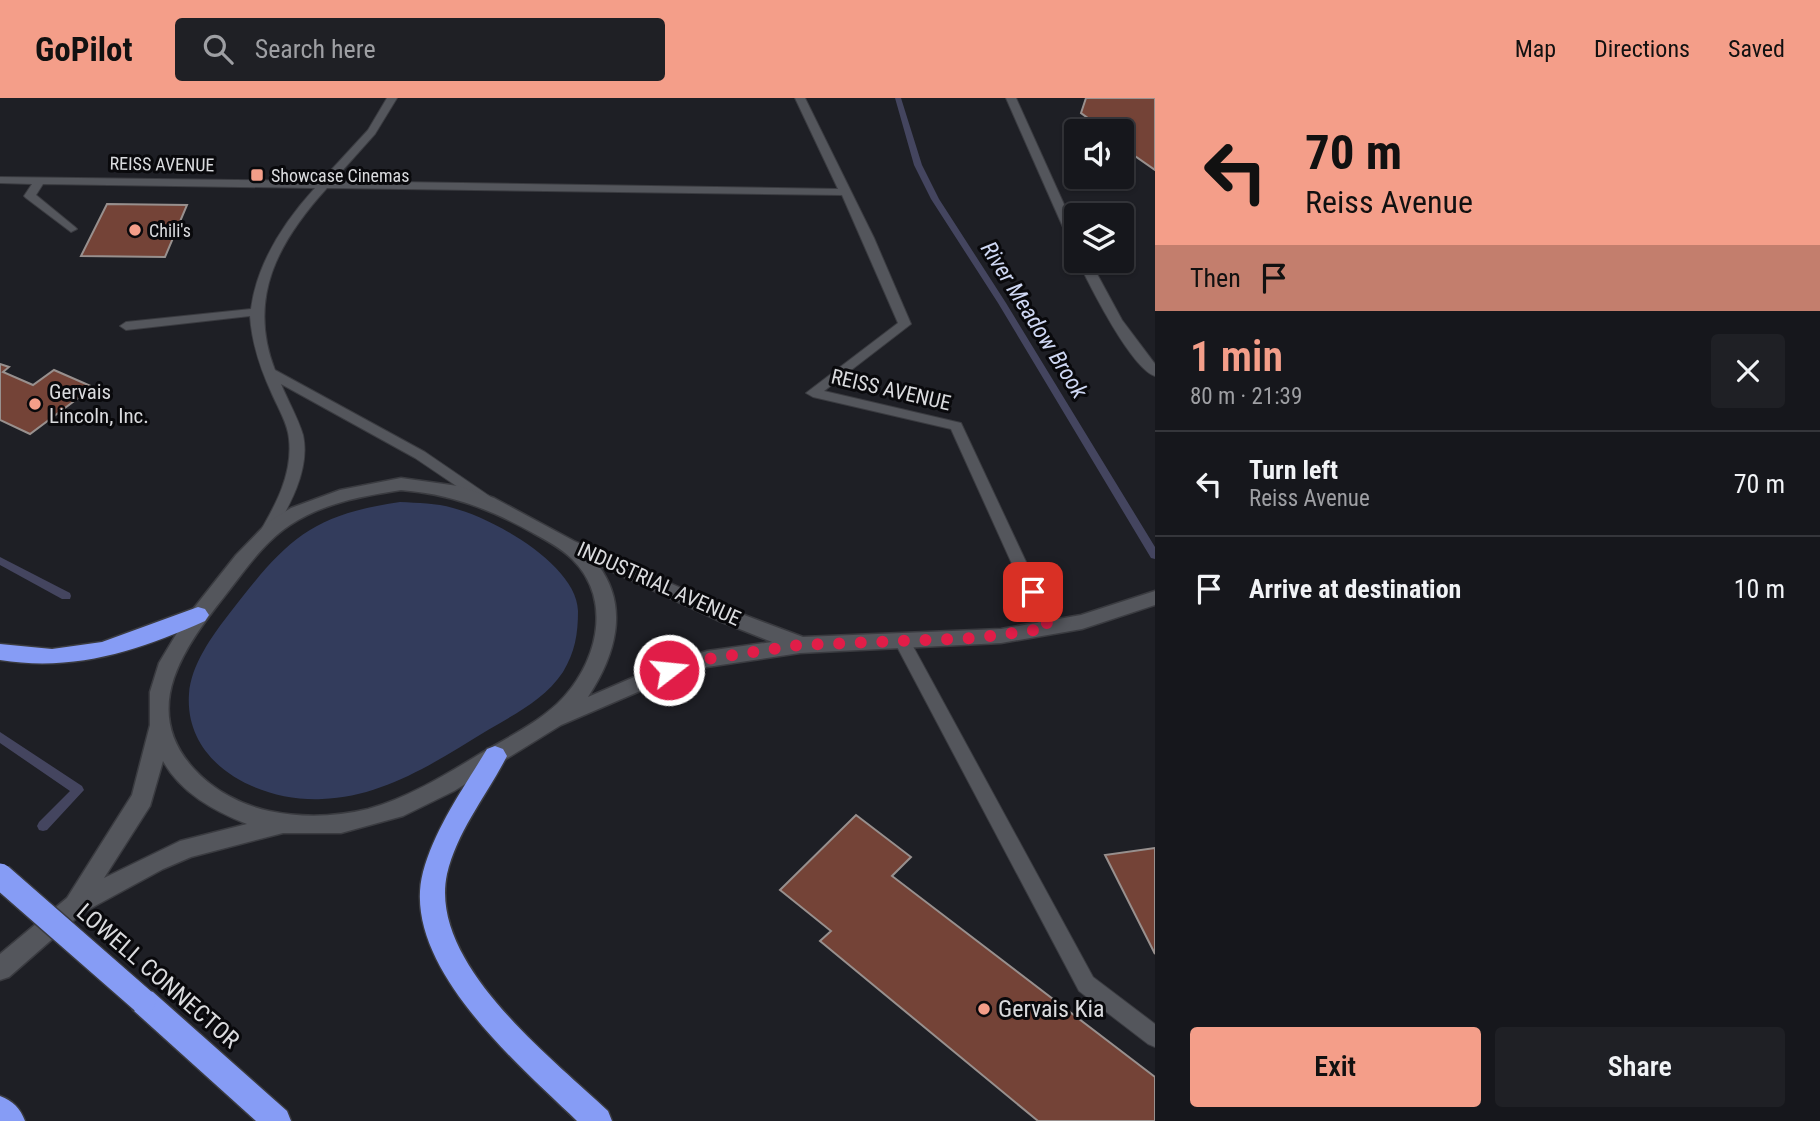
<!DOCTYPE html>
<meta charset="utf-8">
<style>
body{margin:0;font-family:"Roboto Condensed",sans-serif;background:#1f2025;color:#f1f3f6;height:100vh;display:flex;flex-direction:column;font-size:26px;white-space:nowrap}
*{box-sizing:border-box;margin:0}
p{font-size:23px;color:#9e9fa3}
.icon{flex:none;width:38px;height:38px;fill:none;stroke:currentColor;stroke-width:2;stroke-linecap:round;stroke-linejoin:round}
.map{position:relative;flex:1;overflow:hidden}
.drawer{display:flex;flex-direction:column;background:#16171c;width:665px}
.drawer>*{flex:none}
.banner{background:#f49e89;color:#111;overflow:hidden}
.controls{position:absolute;left:1064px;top:21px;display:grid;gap:14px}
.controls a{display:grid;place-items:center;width:70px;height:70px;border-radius:7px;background:#16171c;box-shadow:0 2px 5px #0004,0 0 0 2px #35363b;font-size:35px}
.pin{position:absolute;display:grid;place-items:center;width:60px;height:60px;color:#fff;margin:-30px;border-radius:14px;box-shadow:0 4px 10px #0006}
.me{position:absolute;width:77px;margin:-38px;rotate:74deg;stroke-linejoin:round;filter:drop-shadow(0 0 5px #0008)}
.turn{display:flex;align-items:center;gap:24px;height:147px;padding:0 35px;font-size:32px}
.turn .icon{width:91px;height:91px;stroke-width:2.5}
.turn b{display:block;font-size:49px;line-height:60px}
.then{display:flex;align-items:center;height:66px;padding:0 35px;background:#0003;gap:14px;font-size:26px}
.round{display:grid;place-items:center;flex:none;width:74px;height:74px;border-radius:7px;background:#1f2025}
.summary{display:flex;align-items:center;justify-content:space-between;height:119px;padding:0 35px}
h1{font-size:42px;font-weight:600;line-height:52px;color:#f49e89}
.primary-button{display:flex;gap:14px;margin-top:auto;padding:14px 35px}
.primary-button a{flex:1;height:80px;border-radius:7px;background:#f49e89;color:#111;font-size:28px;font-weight:600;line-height:80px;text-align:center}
.primary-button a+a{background:#1f2025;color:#f1f3f6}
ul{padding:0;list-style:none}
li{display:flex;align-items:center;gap:21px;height:105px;padding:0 35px;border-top:2px solid #35363b}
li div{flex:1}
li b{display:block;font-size:26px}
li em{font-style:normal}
header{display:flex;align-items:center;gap:42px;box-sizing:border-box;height:98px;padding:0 35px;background:#f49e89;color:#111}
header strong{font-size:33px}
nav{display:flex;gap:38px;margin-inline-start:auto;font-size:24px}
.search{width:490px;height:63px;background:#1f2025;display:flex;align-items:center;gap:18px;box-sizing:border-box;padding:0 24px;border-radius:7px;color:#9e9fa3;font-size:26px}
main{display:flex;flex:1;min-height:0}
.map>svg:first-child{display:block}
.green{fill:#333c5c}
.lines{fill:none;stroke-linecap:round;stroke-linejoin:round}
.stream{fill:#44455f;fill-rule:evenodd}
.building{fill:#744337;stroke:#98908e;stroke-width:2}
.service-casing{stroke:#3a3b40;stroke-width:2}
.secondary-casing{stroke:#3a3b40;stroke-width:3}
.motorway-casing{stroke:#3a3b40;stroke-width:3}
.service{fill:#54565c;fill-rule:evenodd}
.secondary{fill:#54565c;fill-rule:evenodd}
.motorway{fill:#869cf5;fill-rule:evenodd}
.motorway-bridge-casing{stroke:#3a3b40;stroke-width:28;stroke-linecap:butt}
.motorway-bridge{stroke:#869cf5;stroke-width:25}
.route{stroke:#e11d48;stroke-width:12;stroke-dasharray:0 21.6}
.poi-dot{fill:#f49e89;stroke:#09090c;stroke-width:2.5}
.labels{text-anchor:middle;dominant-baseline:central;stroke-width:6;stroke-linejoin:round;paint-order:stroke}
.far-street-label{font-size:18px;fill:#dadbde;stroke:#09090c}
.far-poi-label{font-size:18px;fill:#dadbde;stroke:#09090c;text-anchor:start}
.street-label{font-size:21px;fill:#dadbde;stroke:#09090c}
.poi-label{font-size:21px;fill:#dadbde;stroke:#09090c;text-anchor:start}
.water-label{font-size:23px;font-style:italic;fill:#cfd8f4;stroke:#09090c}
.near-street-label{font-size:24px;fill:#dadbde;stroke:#09090c}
.near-poi-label{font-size:24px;fill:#dadbde;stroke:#09090c;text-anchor:start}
</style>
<header>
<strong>GoPilot</strong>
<div class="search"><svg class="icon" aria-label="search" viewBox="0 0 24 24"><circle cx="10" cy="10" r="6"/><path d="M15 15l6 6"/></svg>Search here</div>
<nav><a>Map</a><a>Directions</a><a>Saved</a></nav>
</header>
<main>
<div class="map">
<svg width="1155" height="1023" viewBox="0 0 1155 1023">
<rect width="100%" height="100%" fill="#1e1f25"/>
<path class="green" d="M 400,404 C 418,405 436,405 453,410 C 493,420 577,467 578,513 C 578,536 575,554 563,574 C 545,601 515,616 488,632 C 437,663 384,699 322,701 C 260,704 184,667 189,596 C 191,567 212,538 229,516 C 284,445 308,417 400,404 Z"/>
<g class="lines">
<g class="stream">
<path d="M 895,0 L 901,0 L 922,67 L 939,101 L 1006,205 L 1155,449 L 1155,461 L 1151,460 L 998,205 L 931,101 L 914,67 Z"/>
<path d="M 0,459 L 70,495 L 71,498 L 70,501 L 62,501 L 0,467 Z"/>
<path d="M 0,634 L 82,688 L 84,692 L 47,732 L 43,733 L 39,732 L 37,728 L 39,724 L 70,693 L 0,645 Z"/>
</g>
</g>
<g class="building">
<path d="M 1086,0 L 1155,0 L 1155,72 L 1122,49 L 1122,33 L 1106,33 L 1081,15 Z"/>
<path d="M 107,106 L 187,107 L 165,159 L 81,158 Z"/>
<path d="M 0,266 L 9,269 L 3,274 L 33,287 L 54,272 L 93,289 L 30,336 L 0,322 Z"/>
<path d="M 856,717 L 911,759 L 892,778 L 1155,979 L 1155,1023 L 1038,1023 L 820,843 L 831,833 L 780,792 Z"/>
<path d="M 1155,750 L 1155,856 L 1105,757 Z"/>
</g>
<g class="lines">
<defs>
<g id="service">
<path d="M 387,0 L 397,0 L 375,36 L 333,83 L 838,91 L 795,0 L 805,0 L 874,140 L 911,226 L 824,293 L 961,325 L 1057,530 L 1055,534 L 1043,534 L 1041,530 L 951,331 L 813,299 L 806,295 L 898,225 L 842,97 L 327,90 C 278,144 247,200 275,272 L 425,354 L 501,406 L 499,410 L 489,410 L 415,360 L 281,286 C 288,303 298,320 303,337 C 311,373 287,412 270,441 L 260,441 L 258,437 C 275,408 293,376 289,341 C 288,326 278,310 272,296 C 260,270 252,246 250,218 L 126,232 L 120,228 L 126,224 L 251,211 C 257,165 284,124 315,90 L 43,86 L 36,97 L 75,129 L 77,131 L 71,134 L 26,100 L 24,98 L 32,86 L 0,85 L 0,79 L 321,83 L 368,32 Z"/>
<path d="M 1006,0 L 1016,0 L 1076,133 L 1076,148 L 1070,145 Z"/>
<path d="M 1078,163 L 1090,163 L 1122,222 L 1155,266 L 1155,278 C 1131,270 1090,188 1078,163 Z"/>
<path d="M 903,539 L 909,541 L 1093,879 L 1155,926 L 1155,949 L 1148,946 L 1079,893 L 895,545 L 897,541 Z"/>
</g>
<path id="secondary" d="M 401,380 L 458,388 L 494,400 L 574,443 L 731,512 L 803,539 L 1001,531 L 1081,517 L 1155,493 L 1155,507 L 1082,531 L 1001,545 L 800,555 L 707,569 L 675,578 L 561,627 L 454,693 L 403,718 L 341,735 L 283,735 L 191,759 L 163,771 L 82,815 L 9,879 L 0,882 L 0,856 L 67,800 L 132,697 L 150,627 L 150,594 L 159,565 L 186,520 L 236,457 L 268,424 L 291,410 L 340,392 ZM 401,392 C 451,396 490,411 533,435 C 546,442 561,450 572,461 C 615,503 596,569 557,606 C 534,627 505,641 478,657 C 444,678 407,700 368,711 C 335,719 302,720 269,713 C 241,707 213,692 194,671 C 138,610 186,547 227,495 C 246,471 264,444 290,427 C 323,405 363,398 401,392 ZM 598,467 L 717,522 L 772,544 L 707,553 L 669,564 L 588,599 C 615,558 630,509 598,467 ZM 163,663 C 181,695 214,713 247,726 L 180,743 L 104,780 L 150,708 Z"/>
<g id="motorway">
<path d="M 198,509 L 205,511 L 209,517 L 205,523 C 138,553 74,574 0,562 L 0,546 L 52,551 L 102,544 Z"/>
<path d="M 495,648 L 503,651 L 507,658 C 487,697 457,733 447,776 C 428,865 551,959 608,1013 L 612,1023 L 577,1023 C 519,967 399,866 423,774 C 435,730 463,691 487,651 Z"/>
<path d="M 143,890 L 153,894 L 287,1013 L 291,1023 L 256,1023 L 133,912 L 130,903 L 133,894 Z"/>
<path d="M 0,998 C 13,1003 20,1010 25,1023 L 0,1023 Z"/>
</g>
</defs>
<use href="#service" class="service-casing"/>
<use href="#secondary" class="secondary-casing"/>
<use href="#motorway" class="motorway-casing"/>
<use href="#service" class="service"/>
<use href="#secondary" class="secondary"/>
<use href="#motorway" class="motorway"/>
<defs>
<path id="motorway-bridge" d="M 0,778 L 143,903"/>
</defs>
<use href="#motorway-bridge" class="motorway-bridge-casing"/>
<use href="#motorway-bridge" class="motorway-bridge"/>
</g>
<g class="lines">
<path class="route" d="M 669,572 L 707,561 L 800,547 L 976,540 L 1049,530 L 1033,494"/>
</g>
<g class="poi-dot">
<rect x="250" y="70" width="14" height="14" rx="3.5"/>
<circle cx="135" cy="132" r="7"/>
<circle cx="35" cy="306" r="7"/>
<circle cx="984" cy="911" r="7"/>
</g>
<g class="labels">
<g class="far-street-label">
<text transform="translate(162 66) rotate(1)">REISS AVENUE</text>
</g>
<g class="far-poi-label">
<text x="271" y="77">Showcase Cinemas</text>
<text x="149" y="132">Chili's</text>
</g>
<g class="street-label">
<text transform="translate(891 292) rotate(13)">REISS AVENUE</text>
<text transform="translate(659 486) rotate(24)">INDUSTRIAL AVENUE</text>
</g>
<g class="poi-label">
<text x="49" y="294">Gervais<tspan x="49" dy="24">Lincoln, Inc.</tspan></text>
</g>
<g class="water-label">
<text transform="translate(1034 222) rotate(58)">River Meadow Brook</text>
</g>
<g class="near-street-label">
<text transform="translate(158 878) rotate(41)">LOWELL CONNECTOR</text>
</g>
<g class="near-poi-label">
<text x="998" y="911">Gervais Kia</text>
</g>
</g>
</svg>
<div class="controls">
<a><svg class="icon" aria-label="sound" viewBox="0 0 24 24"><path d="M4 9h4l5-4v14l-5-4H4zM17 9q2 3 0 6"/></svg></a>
<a><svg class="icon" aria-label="layers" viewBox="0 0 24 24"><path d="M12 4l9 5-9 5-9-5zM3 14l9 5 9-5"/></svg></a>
</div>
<div class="pin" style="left:1033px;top:494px;background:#d93025"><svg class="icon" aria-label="arrive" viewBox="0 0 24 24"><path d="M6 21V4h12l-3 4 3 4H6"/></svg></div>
<svg class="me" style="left:669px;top:572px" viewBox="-20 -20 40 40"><circle r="17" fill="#e11d48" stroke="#fff" stroke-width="3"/><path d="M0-11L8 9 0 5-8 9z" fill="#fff"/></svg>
</div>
<section class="drawer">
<div class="banner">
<div class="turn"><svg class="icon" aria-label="left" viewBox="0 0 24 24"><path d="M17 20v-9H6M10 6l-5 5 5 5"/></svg><div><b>70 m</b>Reiss Avenue</div></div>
<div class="then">Then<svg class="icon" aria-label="arrive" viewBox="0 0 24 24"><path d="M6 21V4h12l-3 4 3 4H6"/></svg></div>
</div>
<div class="summary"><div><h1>1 min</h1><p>80 m · 21:39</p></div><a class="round"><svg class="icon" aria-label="close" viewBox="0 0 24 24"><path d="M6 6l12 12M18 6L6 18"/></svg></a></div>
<ul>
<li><svg class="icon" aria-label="left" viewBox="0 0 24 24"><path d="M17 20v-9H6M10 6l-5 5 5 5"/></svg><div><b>Turn left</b><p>Reiss Avenue</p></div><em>70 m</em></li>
<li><svg class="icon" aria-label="arrive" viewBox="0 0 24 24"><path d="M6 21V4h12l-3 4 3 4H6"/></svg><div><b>Arrive at destination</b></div><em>10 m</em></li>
</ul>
<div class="primary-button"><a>Exit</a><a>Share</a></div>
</section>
</main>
